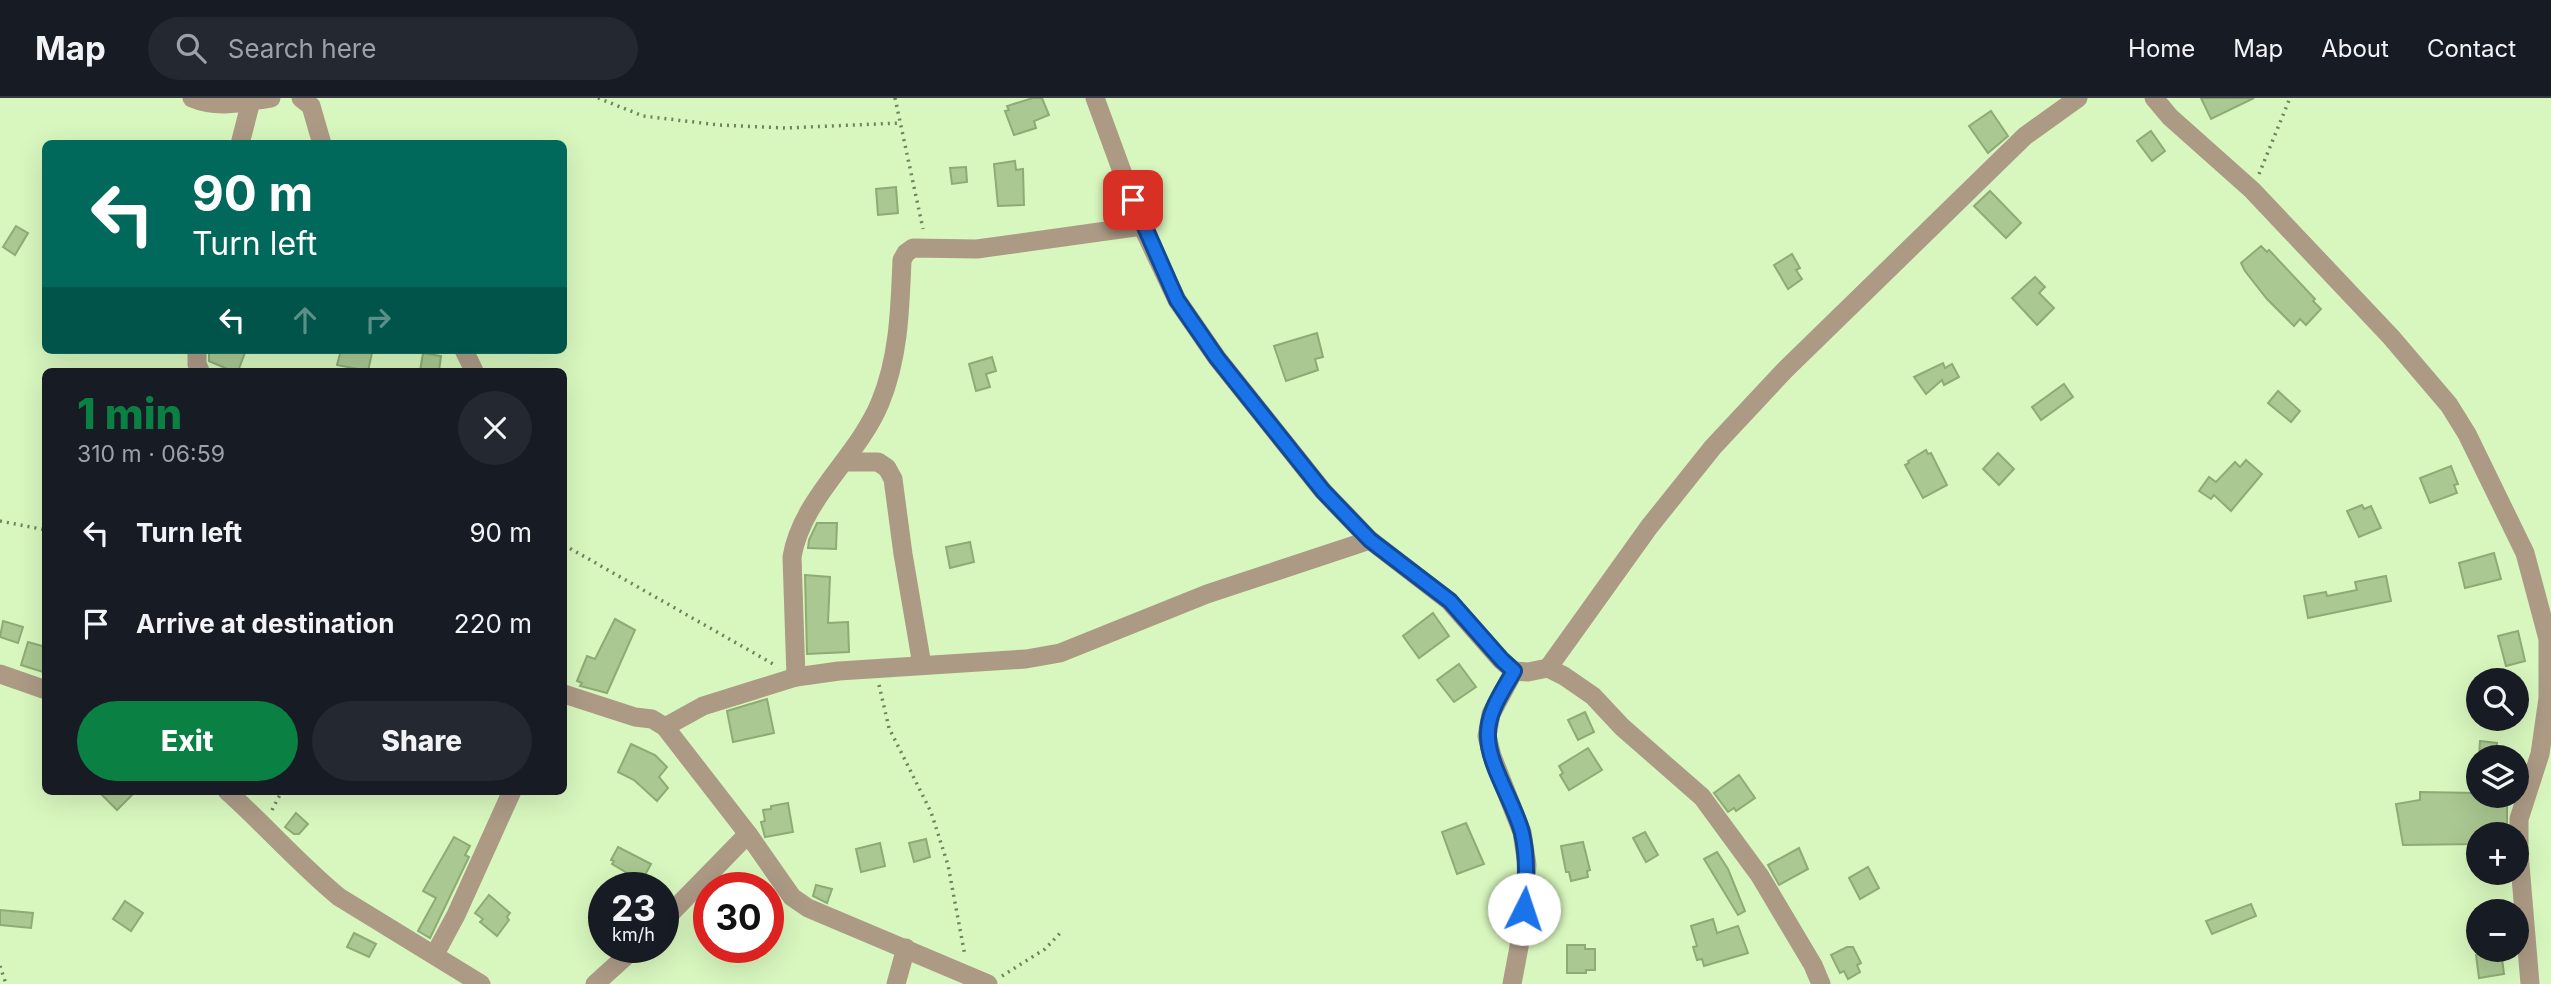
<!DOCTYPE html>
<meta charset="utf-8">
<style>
body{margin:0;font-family:Inter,sans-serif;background:#242831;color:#f1f3f6;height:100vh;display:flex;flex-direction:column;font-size:26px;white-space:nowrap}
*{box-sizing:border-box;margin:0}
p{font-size:23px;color:#9ea1a6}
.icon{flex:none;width:38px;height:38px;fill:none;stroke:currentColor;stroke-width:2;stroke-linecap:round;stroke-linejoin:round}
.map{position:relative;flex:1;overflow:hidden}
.side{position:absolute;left:42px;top:270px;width:525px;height:427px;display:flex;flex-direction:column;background:#171b24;border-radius:10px;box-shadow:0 7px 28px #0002}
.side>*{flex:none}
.guide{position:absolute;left:42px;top:42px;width:525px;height:214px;border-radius:10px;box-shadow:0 7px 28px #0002;background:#00695c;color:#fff;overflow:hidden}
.buttons{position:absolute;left:2466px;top:570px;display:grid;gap:14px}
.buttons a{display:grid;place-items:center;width:63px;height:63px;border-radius:50%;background:#171b24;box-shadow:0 7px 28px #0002;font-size:35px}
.speed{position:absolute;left:588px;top:774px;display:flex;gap:14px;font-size:35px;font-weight:700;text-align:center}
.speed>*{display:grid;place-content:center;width:91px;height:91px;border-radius:50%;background:#171b24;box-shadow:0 7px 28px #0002;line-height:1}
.speed small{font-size:18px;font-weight:400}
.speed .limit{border:10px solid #d22;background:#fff;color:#111}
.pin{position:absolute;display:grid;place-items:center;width:60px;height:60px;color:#fff;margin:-30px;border-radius:14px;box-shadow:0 4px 10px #0006}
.me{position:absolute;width:77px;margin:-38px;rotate:4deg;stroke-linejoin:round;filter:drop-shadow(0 0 5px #0008)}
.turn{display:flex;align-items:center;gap:24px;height:147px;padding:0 35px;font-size:32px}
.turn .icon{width:91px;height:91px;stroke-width:2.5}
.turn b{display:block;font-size:49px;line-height:60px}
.lanes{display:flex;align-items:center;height:66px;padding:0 35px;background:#0003;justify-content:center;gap:35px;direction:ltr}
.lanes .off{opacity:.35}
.round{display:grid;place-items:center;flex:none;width:74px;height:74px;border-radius:37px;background:#242831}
.headline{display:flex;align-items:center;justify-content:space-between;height:119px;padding:0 35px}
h1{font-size:42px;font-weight:800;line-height:52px;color:#0b8043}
.cta{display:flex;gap:14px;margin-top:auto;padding:14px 35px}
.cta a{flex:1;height:80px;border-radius:42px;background:#0b8043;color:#fff;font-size:28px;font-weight:800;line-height:80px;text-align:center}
.cta a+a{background:#242831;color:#f1f3f6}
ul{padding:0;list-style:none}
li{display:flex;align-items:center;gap:21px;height:91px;padding:0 35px}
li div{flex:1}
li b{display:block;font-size:26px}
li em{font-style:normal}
header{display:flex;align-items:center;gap:42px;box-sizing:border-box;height:98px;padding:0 35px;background:#171b24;border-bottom:2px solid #363941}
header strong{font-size:33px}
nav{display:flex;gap:38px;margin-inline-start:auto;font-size:24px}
.search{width:490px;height:63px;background:#242831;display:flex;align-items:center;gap:18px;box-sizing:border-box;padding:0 24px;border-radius:38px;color:#9ea1a6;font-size:26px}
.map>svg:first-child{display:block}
.building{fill:#aac891;stroke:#8eab75;stroke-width:2}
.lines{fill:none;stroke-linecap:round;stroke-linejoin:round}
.path{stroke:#6e825d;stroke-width:3.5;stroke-dasharray:2 5;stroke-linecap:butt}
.minor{stroke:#ac9a85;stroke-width:19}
.route-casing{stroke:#114b97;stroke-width:18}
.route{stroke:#1a73e8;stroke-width:12}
</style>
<header>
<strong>Map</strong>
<div class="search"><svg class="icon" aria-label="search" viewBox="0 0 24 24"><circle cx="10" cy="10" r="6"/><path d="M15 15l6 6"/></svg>Search here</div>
<nav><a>Home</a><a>Map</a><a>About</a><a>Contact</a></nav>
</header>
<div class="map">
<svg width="2551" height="886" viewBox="0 0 2551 886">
<rect width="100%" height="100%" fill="#d8f7be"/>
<g class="building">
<path d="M 1033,0 L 1042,0 L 1049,17 L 1034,23 L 1036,30 L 1014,37 L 1005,13 L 1009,12 L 1007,8 Z"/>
<path d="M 2201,0 L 2254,0 L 2211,21 Z"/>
<path d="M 1991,13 L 2008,38 L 1988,55 L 1969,28 Z"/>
<path d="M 2151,33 L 2165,53 L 2152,63 L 2137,43 Z"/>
<path d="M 1015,63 L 1016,72 L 1023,71 L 1024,107 L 998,108 L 994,66 Z"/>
<path d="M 966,69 L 967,84 L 952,86 L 950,70 Z"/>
<path d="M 896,89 L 898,115 L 878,117 L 876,91 Z"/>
<path d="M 1990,93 L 2021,125 L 2006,140 L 1974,108 Z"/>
<path d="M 16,128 L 28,135 L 15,157 L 3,149 Z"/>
<path d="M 2261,148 L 2267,154 L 2269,152 L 2315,201 L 2313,203 L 2321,211 L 2306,227 L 2300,221 L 2294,228 L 2267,201 L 2245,173 L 2241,165 Z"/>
<path d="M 1792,156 L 1800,170 L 1796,172 L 1802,181 L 1788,191 L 1774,167 Z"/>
<path d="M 2035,179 L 2045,189 L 2039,195 L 2054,210 L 2037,227 L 2012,200 Z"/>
<path d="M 1317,235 L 1323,259 L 1315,261 L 1318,272 L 1286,283 L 1274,248 Z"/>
<path d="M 209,252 L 246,252 L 238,273 L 232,273 L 209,263 Z"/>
<path d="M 341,252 L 372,255 L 368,273 L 337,267 Z"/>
<path d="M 423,255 L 441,258 L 439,273 L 420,273 Z"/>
<path d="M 992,259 L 996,273 L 986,276 L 990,289 L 976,293 L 969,266 Z"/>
<path d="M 1943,265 L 1945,270 L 1952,266 L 1959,279 L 1944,287 L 1942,282 L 1926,296 L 1914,279 Z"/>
<path d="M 2064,286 L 2073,299 L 2041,322 L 2032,309 Z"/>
<path d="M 2278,293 L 2300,313 L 2291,324 L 2268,305 Z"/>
<path d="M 1926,352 L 1928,356 L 1931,355 L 1947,387 L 1923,400 L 1905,367 L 1909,365 L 1908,363 Z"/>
<path d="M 1998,355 L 2014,371 L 1999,387 L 1983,371 Z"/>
<path d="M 2246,362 L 2262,376 L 2231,413 L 2214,397 L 2211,401 L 2199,393 L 2209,379 L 2216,384 L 2235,364 L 2240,369 Z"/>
<path d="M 2451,368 L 2458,386 L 2454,387 L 2457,395 L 2430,405 L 2420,380 Z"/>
<path d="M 2362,407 L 2364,411 L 2371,408 L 2381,430 L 2359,439 L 2347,413 Z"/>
<path d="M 817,425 L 837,425 L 836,451 L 808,450 L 809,442 Z"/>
<path d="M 970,444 L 974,464 L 950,470 L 946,449 Z"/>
<path d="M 2494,455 L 2501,481 L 2465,490 L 2459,465 Z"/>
<path d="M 805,477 L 830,479 L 828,525 L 848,524 L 849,554 L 807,556 Z"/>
<path d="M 2386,478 L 2391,503 L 2308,520 L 2304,498 L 2326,494 L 2327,498 L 2357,492 L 2355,484 Z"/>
<path d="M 1433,515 L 1449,538 L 1419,560 L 1403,538 Z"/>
<path d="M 615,521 L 635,532 L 607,595 L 580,588 L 582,585 L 577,583 L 587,558 L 595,561 Z"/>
<path d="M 3,523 L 23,529 L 18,545 L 0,539 Z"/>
<path d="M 2518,533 L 2525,563 L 2506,568 L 2498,538 Z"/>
<path d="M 28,544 L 46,549 L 46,575 L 21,567 Z"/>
<path d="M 1459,566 L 1476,589 L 1454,604 L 1437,582 Z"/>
<path d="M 767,601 L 774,635 L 733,644 L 727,613 Z"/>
<path d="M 1585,614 L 1594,634 L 1578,642 L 1568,622 Z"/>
<path d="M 2480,643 L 2497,645 L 2496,660 L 2479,660 Z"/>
<path d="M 631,646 L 655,657 L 667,669 L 659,679 L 668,690 L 657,703 L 634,682 L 618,674 Z"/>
<path d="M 1588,650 L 1602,672 L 1569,692 L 1560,677 L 1563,675 L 1559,668 Z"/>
<path d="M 1739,677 L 1755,700 L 1736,713 L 1734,710 L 1728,714 L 1714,695 Z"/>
<path d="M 98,693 L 136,693 L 117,712 Z"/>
<path d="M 2420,694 L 2478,695 L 2478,698 L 2507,698 L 2507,737 L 2478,737 L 2478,746 L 2403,747 L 2396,706 L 2420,702 Z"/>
<path d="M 788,705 L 793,734 L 765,739 L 761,724 L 765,723 L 763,712 L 771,711 L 771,708 Z"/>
<path d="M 296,715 L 308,726 L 299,736 L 294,736 L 285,729 Z"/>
<path d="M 1466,725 L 1484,766 L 1457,776 L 1442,734 Z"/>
<path d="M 1645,734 L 1658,757 L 1646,764 L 1633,740 Z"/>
<path d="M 454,739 L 470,748 L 465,757 L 469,759 L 430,840 L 418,833 L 436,800 L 423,793 Z"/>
<path d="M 926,741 L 930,759 L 914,764 L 909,745 Z"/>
<path d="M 1583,744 L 1590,772 L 1587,773 L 1588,779 L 1571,783 L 1569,774 L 1566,774 L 1561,748 Z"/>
<path d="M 880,745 L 885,768 L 861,774 L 856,751 Z"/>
<path d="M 618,749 L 651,766 L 644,779 L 636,775 L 634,779 L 612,766 L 614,763 L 611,762 Z"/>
<path d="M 1799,750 L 1808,771 L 1779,787 L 1768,767 Z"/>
<path d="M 1717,754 L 1728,771 L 1745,813 L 1738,817 L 1704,761 Z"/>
<path d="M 1868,769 L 1879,790 L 1860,801 L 1849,780 Z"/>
<path d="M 816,787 L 832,791 L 827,805 L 813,798 Z"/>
<path d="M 489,797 L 510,815 L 507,819 L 509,822 L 497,838 L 480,824 L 483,821 L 475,815 Z"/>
<path d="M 125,803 L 143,815 L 131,833 L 113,821 Z"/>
<path d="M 2251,806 L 2256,818 L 2212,836 L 2206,823 Z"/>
<path d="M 0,812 L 33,815 L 31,830 L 0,827 Z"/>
<path d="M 1713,821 L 1717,835 L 1738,828 L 1748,855 L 1704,868 L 1702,861 L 1697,862 L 1693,849 L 1697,848 L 1691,828 Z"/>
<path d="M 354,835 L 376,846 L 369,859 L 347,849 Z"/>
<path d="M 1567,847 L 1585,847 L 1585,851 L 1595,851 L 1595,872 L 1586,872 L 1586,875 L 1567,875 Z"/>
<path d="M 1847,849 L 1853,849 L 1861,865 L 1857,867 L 1860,874 L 1848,881 L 1844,873 L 1840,875 L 1831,857 Z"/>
<path d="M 2501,853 L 2504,876 L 2479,880 L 2476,857 Z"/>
</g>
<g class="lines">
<g class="path">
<path d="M 598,0 L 643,18 L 719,27 L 785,30 L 900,25"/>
<path d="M 895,0 L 923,131"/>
<path d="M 2259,76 L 2290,0"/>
<path d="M 0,423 L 46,432"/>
<path d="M 564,447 L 775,567"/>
<path d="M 879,587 L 889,630 L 931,714 L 948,767 L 965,858"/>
<path d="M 272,712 L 282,693"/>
<path d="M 0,868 L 6,886"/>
<path d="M 1002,878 L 1045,851 L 1063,832"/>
</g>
<g class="minor">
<path d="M 192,0 C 218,11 244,4 271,0"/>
<path d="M 301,0 L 311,8 L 322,46"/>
<path d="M 1095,0 L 1142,128 L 1177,202 L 1217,260 L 1323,393 L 1370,442 L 1449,503 L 1501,562 L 1514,573 L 1528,574 L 1548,570 L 1564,578 L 1593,598 L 1622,629 L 1702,699 L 1760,778 L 1813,867 L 1821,886"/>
<path d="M 2154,0 L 2170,19 L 2252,92 L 2391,239 L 2449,307 L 2467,336 L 2525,455 L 2548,541 L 2548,600 L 2540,656 L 2519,721 L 2519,755 L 2530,886"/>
<path d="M 240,46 L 251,3"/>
<path d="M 197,252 L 197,266 L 200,273"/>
<path d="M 464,252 L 474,273"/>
<path d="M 845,364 L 878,364 L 887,370 L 893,381 L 903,456 L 922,567"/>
<path d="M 1548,570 L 1649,429 L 1713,349 L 1784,273 L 2025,38 L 2078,0"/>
<path d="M 0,576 L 46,592"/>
<path d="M 796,579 L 792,459 C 802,400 857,360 880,305 C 899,259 900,211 902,162 L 906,155 L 913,150 L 977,151 L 1142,128"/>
<path d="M 564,596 L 635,619 L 652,621 L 665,629 L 748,736 L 792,799 L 808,810 L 988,886"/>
<path d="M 665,629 L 703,608 L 796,579 L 839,573 L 1026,561 L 1060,555 L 1207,496 L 1370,442"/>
<path d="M 227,693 C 265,727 299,766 339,799 L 481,886"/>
<path d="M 663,823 L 748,736"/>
<path d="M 435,856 L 456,817 L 512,693"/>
<path d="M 595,886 L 636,849"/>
<path d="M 896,886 L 906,850"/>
<path d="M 1512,886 L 1522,833 L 1527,767 L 1522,734 L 1492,658 L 1487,638 L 1491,616 L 1514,573"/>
</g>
</g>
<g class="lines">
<defs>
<path id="route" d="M 1133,102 L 1177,202 L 1217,260 L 1323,393 L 1370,442 L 1450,503 L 1502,562 L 1514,573 C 1503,593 1487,614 1488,638 C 1488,667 1515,706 1522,735 C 1528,761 1526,785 1524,811"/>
</defs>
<use href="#route" class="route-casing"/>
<use href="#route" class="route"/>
</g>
</svg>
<div class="buttons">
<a><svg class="icon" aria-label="search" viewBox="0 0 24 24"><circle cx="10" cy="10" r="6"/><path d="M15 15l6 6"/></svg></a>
<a><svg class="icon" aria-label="layers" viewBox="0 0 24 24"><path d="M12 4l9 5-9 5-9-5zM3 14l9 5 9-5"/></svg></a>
<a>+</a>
<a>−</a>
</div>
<div class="speed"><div>23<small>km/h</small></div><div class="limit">30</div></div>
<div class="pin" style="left:1133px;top:102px;background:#d93025"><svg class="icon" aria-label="arrive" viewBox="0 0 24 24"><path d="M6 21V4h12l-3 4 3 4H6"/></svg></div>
<svg class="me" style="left:1524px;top:811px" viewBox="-20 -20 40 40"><circle r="19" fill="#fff"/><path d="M0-13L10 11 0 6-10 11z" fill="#1a73e8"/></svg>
<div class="guide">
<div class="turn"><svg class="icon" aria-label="left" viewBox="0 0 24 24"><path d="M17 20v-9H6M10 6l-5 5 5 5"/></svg><div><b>90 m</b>Turn left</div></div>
<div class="lanes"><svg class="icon" aria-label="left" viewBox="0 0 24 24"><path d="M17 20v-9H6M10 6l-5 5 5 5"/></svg><svg class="icon off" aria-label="ahead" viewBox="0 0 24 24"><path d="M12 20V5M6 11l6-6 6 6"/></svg><svg class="icon off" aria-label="right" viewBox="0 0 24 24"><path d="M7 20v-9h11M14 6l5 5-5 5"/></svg></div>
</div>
<section class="side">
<div class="headline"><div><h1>1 min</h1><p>310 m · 06:59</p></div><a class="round"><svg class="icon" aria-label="close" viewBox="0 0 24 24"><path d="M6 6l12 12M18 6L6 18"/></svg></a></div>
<ul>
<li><svg class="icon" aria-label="left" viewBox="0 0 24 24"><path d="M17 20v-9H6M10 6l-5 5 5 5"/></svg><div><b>Turn left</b></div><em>90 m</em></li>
<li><svg class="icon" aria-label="arrive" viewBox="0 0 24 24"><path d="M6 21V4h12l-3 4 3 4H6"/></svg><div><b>Arrive at destination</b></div><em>220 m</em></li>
</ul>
<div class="cta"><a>Exit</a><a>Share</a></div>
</section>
</div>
